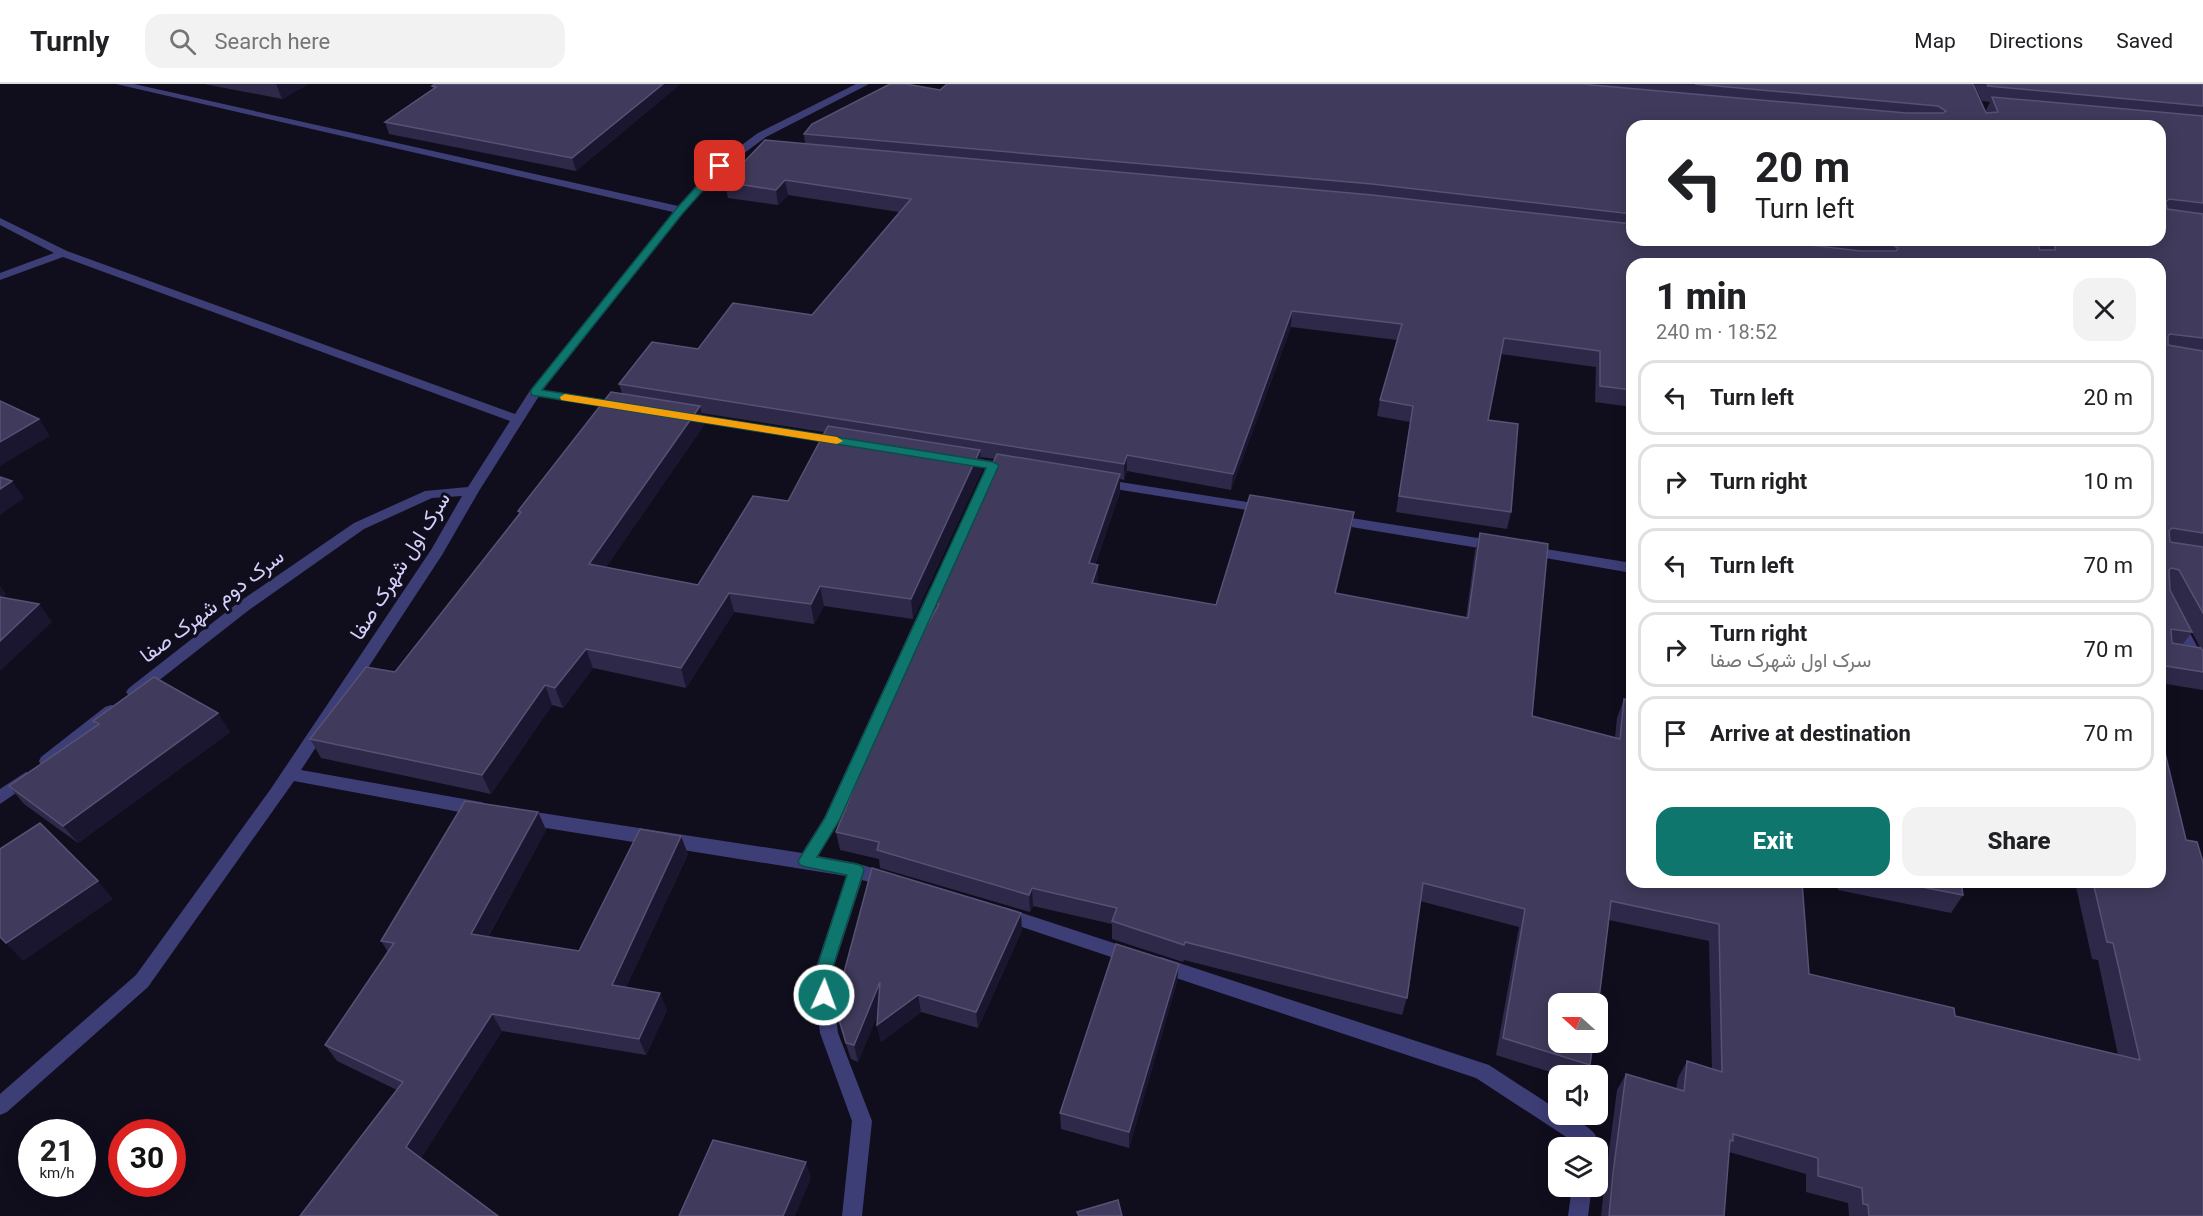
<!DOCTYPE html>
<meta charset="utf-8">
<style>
body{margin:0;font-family:Roboto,Vazirmatn,sans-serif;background:#f2f2f2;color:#202124;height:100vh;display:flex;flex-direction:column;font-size:22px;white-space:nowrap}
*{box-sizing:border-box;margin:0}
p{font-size:20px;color:#757577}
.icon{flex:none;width:33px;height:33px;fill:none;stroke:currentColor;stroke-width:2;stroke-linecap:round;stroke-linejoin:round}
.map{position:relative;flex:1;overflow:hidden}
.side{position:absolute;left:1626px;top:174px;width:540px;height:630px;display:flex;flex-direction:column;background:#fff;border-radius:18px;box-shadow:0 3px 15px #0003}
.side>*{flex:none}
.banner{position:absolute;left:1626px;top:36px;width:540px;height:126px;border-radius:18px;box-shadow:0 3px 15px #0003;background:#fff;color:#202124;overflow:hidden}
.needle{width:39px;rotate:291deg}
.tools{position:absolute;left:1548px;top:909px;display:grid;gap:12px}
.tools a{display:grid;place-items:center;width:60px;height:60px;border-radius:12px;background:#fff;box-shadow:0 3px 15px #0003;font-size:30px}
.speed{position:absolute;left:18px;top:1035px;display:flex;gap:12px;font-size:30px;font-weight:700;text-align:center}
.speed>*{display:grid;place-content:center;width:78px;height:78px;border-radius:50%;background:#fff;box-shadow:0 3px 15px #0003;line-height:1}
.speed small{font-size:15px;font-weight:400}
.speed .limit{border:9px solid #d22;background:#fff;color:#111}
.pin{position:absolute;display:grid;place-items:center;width:51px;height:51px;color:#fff;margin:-26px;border-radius:12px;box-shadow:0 3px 9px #0006}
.me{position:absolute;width:66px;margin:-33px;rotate:2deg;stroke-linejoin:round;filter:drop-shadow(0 0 4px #0008)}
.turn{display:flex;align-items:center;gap:21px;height:126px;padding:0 30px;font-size:27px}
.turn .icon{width:78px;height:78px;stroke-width:2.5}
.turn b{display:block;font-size:42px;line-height:51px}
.round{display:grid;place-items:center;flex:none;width:63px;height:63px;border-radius:18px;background:#f2f2f2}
.headline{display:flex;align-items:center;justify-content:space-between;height:102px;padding:0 30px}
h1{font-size:36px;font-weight:800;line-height:45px}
.button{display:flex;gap:12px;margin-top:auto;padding:12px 30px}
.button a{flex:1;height:69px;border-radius:18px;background:#0f766e;color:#fff;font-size:24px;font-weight:800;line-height:69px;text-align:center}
.button a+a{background:#f2f2f2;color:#202124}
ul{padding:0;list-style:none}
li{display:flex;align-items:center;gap:18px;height:75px;margin:0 12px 9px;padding:0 18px;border:3px solid #e0e0e0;border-radius:18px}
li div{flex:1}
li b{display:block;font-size:22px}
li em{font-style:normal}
header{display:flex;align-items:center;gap:36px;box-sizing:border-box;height:84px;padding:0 30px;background:#fff;border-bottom:2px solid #e0e0e0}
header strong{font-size:28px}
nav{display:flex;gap:33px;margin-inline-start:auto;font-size:21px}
.search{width:420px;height:54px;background:#f2f2f2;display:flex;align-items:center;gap:15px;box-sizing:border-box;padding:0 21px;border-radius:18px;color:#757577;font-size:22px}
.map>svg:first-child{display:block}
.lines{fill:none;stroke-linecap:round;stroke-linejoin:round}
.minor{fill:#3e3e77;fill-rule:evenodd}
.wall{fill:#2e2949;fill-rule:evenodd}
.shaded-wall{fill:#1b1630}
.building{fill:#403a5c;stroke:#575275;stroke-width:1.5}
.route{fill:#0f766e;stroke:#0a4d48;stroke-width:1.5}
.slow{fill:#f59e0b}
.labels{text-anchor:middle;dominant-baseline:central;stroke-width:6;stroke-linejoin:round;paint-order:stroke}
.street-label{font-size:21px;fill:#d3cffa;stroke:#100e1d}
</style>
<header>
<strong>Turnly</strong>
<div class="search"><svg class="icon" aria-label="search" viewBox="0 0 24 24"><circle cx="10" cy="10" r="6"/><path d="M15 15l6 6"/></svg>Search here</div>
<nav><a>Map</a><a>Directions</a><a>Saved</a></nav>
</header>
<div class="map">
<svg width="2203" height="1132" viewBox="0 0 2203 1132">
<rect width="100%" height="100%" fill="#100e1d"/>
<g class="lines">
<g class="minor">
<path d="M 116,0 L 134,0 L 678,122 L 716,80 L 758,49 L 856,0 L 869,0 L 766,53 L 724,84 L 684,128 L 543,306 L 621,318 L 625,319 L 627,322 L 625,325 L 539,312 L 479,407 L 442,471 L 301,686 L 481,718 L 487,720 L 489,725 L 487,730 L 481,732 L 294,697 L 148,903 L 7,1028 L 0,1031 L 0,1010 L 136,891 L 270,706 L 431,466 L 462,412 L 432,414 L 364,445 L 249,526 L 139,612 L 129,612 L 126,608 L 129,604 L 239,518 L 354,439 L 425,407 L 468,403 L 510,337 L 63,173 L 0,196 L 0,189 L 54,169 L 0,141 L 0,134 L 67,167 L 515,330 L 531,305 L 673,128 Z"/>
<path d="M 683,328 L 840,353 L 846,357 L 840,361 L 679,335 L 677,332 L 679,329 Z"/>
<path d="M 961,372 L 1012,380 L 1019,384 L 1012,388 L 956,379 L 954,376 Z"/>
<path d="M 1101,395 L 1266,421 L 1273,425 L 1266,429 L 1096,402 L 1094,399 L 1096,396 Z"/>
<path d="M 1332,431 L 1497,457 L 1504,462 L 1497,467 L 1327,439 L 1325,436 Z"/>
<path d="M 1527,462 L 1632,479 L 1632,489 L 1522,470 L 1520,467 L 1522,464 Z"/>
<path d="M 937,499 L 944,504 L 839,737 L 818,772 L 856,779 L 895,791 L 898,796 L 895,801 L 889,803 L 862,796 L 831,892 L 838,949 L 872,1037 L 862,1132 L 842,1132 L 852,1037 L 820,949 L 813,892 L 846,792 L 546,744 L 516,738 L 514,733 L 516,728 L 522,726 L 802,769 L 824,734 L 930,504 Z"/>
<path d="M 2160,503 L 2165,504 L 2203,573 L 2203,597 L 2198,595 L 2160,521 Z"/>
<path d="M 111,621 L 117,623 L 119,627 L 117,631 L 53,681 L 47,683 L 41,681 L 39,677 L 41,673 L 105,623 Z"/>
<path d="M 26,688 L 32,690 L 34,694 L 32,698 L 0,720 L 0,705 Z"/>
<path d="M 1004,823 L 1138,867 L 1141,872 L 1138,877 L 1132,880 L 998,835 L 995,830 L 998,825 Z"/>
<path d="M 1161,873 L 1489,981 L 1558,1026 L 1558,1030 C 1568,1030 1587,1041 1594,1049 C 1597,1053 1597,1059 1596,1064 L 1576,1064 L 1577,1060 L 1476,994 L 1155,887 L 1152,881 L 1155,875 Z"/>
<path d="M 1572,1102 L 1592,1102 L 1588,1132 L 1568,1132 Z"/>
</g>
</g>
<g class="wall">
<path d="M 204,0 L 308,0 L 282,15 Z"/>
<path d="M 435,0 L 680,0 L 576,87 L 389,50 L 385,38 L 433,5 L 432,2 Z"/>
<path d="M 947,0 L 1973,0 L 1986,29 L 1985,28 L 1990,18 L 1982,17 L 1974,0 L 2203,0 L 2203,606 L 2160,599 L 2160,180 L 1632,180 L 1632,323 L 1595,318 L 1596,283 L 1501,270 L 1488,336 L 1511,428 L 1507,445 L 1396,428 L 1410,338 L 1377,332 L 1380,316 L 1397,256 L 1291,243 L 1231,406 L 1127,387 L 1124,396 L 1120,395 L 1120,408 L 1095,481 L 1098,500 L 1216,521 L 1354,428 L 1351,446 L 1336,509 L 1466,534 L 1475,467 L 1480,449 L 1532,632 L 1615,654 L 1617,634 L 1624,615 L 1632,798 L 1802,798 L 1809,890 L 1955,932 L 2118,971 L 2098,876 L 2092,875 L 2075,798 L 2160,798 L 2203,1132 L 1849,1132 L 1848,1119 L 1806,1108 L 1806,1090 L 1729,1068 L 1724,1132 L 1601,1132 L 1604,1105 L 1617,1006 L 1626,990 L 1676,1005 L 1678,994 L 1687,977 L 1712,985 L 1709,857 L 1609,836 L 1590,981 L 1585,992 L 1563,992 L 1496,971 L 1519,843 L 1420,817 L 1407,914 L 1402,931 L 1184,876 L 1183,878 L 1112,855 L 1112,840 L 1033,822 L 1030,828 L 880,784 L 879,775 L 840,766 L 836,748 L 931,535 L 929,519 L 995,375 L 981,373 L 982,386 L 913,535 L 824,522 L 814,540 L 734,528 L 686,604 L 593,584 L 563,624 L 552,621 L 491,710 L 321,674 L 310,655 L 395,588 L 519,430 L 518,427 L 622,309 L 619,300 L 698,265 L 812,231 L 899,128 L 788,111 L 778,121 L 728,114 L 725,98 L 805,60 L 804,50 L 940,6 ZM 1632,42 L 2160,156 L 2036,156 L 2041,166 L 2040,166 L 2036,156 L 1632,156 ZM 701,329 L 824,348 L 788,417 L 698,501 L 606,483 L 704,341 ZM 2192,548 L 2200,563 L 2183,560 Z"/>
<path d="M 93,637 L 230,648 L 78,759 L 24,720 L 9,702 L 97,641 Z"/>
<path d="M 538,728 L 546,746 L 488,853 L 579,867 L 688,770 L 626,903 L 667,926 L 646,971 L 502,947 L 421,1074 L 300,1132 L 397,1006 L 337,977 L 325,961 L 388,868 L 381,857 Z"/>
<path d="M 1837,798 L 1961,798 L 1963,811 L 1951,829 L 1838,806 Z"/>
<path d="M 1022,846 L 978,944 L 921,928 L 881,958 L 877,941 L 878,929 L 858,978 L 851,975 L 839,939 L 835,922 Z"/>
<path d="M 1177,898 L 1129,1064 L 1061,1045 L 1060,1029 Z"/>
</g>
<g class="shaded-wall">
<path d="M 276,0 L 308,0 L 282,15 Z"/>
<path d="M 663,0 L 680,0 L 576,87 L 572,74 Z"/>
<path d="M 785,96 L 788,111 L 778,121 L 776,106 Z"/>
<path d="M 1292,227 L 1291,243 L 1231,406 L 1233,390 Z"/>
<path d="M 700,322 L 704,341 L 595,499 L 589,480 Z"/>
<path d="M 39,335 L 50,352 L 0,382 L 0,358 Z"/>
<path d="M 980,366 L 982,386 L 913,535 L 911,515 Z"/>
<path d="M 1127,371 L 1127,387 L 1124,396 L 1124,380 Z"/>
<path d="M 1120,390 L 1120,408 L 1089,498 L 1089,479 Z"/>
<path d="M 12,397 L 24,414 L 0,431 L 0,405 Z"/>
<path d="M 1354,428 L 1351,446 L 1332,527 L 1335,509 Z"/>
<path d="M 1098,481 L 1098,499 L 1092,518 L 1092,499 Z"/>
<path d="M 0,502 L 6,510 L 0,516 Z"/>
<path d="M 820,502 L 824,522 L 814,540 L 811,520 Z"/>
<path d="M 729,509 L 734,528 L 686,604 L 681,584 Z"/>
<path d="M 39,520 L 52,538 L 0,587 L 0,557 Z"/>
<path d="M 586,565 L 593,584 L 563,624 L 555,604 Z"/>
<path d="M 545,601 L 552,621 L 491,710 L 482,691 Z"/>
<path d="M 218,629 L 230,648 L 78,759 L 63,742 Z"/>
<path d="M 538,728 L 546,746 L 480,867 L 471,850 Z"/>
<path d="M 681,752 L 688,770 L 619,918 L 612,901 Z"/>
<path d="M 98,797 L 113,815 L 23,877 L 6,859 Z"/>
<path d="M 1032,804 L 1033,822 L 1030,828 L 1029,811 Z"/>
<path d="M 1021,829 L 1022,846 L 978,944 L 976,928 Z"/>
<path d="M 1179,880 L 1177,898 L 1129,1064 L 1129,1048 Z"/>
<path d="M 880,898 L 884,916 L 858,978 L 854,961 Z"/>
<path d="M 660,909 L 667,926 L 646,971 L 639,955 Z"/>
<path d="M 918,911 L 921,928 L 881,958 L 877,941 Z"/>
<path d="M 492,930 L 502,947 L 418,1079 L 406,1063 Z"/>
<path d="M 806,1078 L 811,1094 L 795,1132 L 783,1132 Z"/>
</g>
<g class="building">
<path d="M 435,0 L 663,0 L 572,74 L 385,38 L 436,3 L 432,2 Z"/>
<path d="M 890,0 L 906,0 L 940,6 L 947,0 L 1581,0 L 1906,29 L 1943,29 L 1946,27 L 1938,22 L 1695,0 L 1973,0 L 1986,29 L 1998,28 L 1992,13 L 2203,32 L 2203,119 L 2169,115 L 2166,118 L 2167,125 L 2203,130 L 2203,254 L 2170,250 L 2168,252 L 2168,261 L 2203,267 L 2203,449 L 2172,444 L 2169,447 L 2170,458 L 2203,463 L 2203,529 L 2179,486 L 2172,484 L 2169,486 L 2170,506 L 2192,548 L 2171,545 L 2172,559 L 2201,564 L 2203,567 L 2203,588 L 2160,581 L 2160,180 L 1632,180 L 1632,306 L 1600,302 L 1600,267 L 1504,254 L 1488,336 L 1518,340 L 1511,428 L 1399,412 L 1413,322 L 1380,316 L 1402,240 L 1292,227 L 1233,390 L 1127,371 L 1124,380 L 619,300 L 652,258 L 698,265 L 733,219 L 812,231 L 911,115 L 785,96 L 776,106 L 725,98 L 765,56 L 1372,111 L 1632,140 L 1632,156 L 1768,156 L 1860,167 L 1896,167 L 1898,164 L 1890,159 L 1862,156 L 2036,156 L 2040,166 L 2055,166 L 2055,163 L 2052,156 L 2160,156 L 2160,42 L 1632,42 L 1632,130 L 1372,100 L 804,50 L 812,40 Z"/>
<path d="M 1987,0 L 2203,0 L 2203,22 L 1988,2 Z"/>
<path d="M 611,308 L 700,322 L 589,480 L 698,501 L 753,412 L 788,417 L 828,342 L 980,366 L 911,515 L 820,502 L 811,520 L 729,509 L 681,584 L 586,565 L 555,604 L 545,601 L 482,691 L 310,655 L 366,583 L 395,588 L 521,428 L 518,427 Z"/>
<path d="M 0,317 L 39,335 L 0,358 Z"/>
<path d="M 997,370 L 1120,390 L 1089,479 L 1098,481 L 1092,499 L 1216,521 L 1250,411 L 1354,428 L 1335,509 L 1468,534 L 1480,449 L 1548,460 L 1532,632 L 1620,655 L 1624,615 L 1632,617 L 1632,798 L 1802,798 L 1809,890 L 1954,924 L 1955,932 L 2140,976 L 2113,859 L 2107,858 L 2093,798 L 2160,798 L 2160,648 L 2186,756 L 2197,758 L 2203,778 L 2203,1132 L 1869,1132 L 1868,1121 L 1863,1120 L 1862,1104 L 1818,1092 L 1818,1074 L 1733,1050 L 1733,1057 L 1730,1056 L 1724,1132 L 1609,1132 L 1613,1089 L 1626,990 L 1684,1007 L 1687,977 L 1722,988 L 1719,840 L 1611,817 L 1598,923 L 1598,920 L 1558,920 L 1558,958 L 1593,958 L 1590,981 L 1503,954 L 1525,825 L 1423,799 L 1407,914 L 1185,858 L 1184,861 L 1112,837 L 1117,824 L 1032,804 L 1029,811 L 877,766 L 879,758 L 836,748 L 901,589 L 939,520 L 929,519 Z"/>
<path d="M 0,393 L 12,397 L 0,405 Z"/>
<path d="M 0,513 L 39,520 L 0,557 Z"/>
<path d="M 154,593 L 218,629 L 63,742 L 9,702 L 99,640 L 93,637 Z"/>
<path d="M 465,717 L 538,728 L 471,850 L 579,867 L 640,745 L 681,752 L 612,901 L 660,909 L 639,955 L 492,930 L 406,1063 L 498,1132 L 300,1132 L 403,998 L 325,961 L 394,859 L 381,857 Z"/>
<path d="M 40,739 L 98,797 L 6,859 L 0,853 L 0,765 Z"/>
<path d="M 872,784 L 1021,829 L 976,928 L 918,911 L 877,941 L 880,898 L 854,961 L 846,959 L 835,922 Z"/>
<path d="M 1896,798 L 1961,798 L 1963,811 Z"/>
<path d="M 1116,860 L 1179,880 L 1129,1048 L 1060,1029 Z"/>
<path d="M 713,1056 L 806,1078 L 783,1132 L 679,1132 Z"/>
<path d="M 1118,1116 L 1122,1132 L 1079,1132 L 1077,1128 Z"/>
</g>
<path class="route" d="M 720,79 L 723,80 L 723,84 L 683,129 L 542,306 L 993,378 L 999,381 L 839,737 L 817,773 L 856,780 L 862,782 L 864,786 L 830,892 L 833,911 L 830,917 L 824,919 L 818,917 L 814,892 L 847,791 L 806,783 L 800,781 L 798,777 L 825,734 L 986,384 L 531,311 L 531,306 L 677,124 L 717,80 Z"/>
<path class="slow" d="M 565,310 L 837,353 L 843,357 L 837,360 L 561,316 L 560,313 Z"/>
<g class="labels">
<g class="street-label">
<text transform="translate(400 482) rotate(-58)">سرک اول شهرک صفا</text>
<text transform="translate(212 522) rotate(-37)">سرک دوم شهرک صفا</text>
</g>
</g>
</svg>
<div class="tools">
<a><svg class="needle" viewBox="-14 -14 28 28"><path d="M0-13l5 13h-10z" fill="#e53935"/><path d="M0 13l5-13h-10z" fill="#757577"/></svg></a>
<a><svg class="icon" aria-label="sound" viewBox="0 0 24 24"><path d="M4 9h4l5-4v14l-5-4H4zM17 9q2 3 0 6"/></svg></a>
<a><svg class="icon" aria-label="layers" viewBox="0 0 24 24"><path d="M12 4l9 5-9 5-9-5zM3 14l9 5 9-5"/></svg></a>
</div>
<div class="speed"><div>21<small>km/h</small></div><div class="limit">30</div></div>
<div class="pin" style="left:720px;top:82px;background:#d93025"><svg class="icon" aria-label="arrive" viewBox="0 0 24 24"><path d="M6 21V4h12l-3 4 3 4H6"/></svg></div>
<svg class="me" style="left:824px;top:911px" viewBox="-20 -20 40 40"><circle r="17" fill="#0f766e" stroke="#fff" stroke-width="3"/><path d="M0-11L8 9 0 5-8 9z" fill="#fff"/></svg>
<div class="banner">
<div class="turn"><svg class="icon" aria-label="left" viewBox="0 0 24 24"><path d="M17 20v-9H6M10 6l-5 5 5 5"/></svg><div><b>20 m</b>Turn left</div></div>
</div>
<section class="side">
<div class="headline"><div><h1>1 min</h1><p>240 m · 18:52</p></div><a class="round"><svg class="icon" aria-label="close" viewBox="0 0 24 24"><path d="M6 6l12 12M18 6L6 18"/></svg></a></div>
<ul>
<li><svg class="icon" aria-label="left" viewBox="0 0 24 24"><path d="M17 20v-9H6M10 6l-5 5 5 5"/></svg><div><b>Turn left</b></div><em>20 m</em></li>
<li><svg class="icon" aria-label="right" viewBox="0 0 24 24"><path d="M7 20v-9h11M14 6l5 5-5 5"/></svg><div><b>Turn right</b></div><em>10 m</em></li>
<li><svg class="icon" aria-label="left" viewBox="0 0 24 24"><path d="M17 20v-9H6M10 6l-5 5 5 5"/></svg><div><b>Turn left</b></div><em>70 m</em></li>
<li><svg class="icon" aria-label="right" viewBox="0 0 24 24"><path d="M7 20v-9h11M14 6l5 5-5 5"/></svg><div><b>Turn right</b><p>سرک اول شهرک صفا</p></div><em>70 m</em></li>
<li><svg class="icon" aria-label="arrive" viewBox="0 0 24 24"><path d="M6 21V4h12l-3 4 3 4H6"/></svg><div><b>Arrive at destination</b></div><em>70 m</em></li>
</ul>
<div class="button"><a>Exit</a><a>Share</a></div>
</section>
</div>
